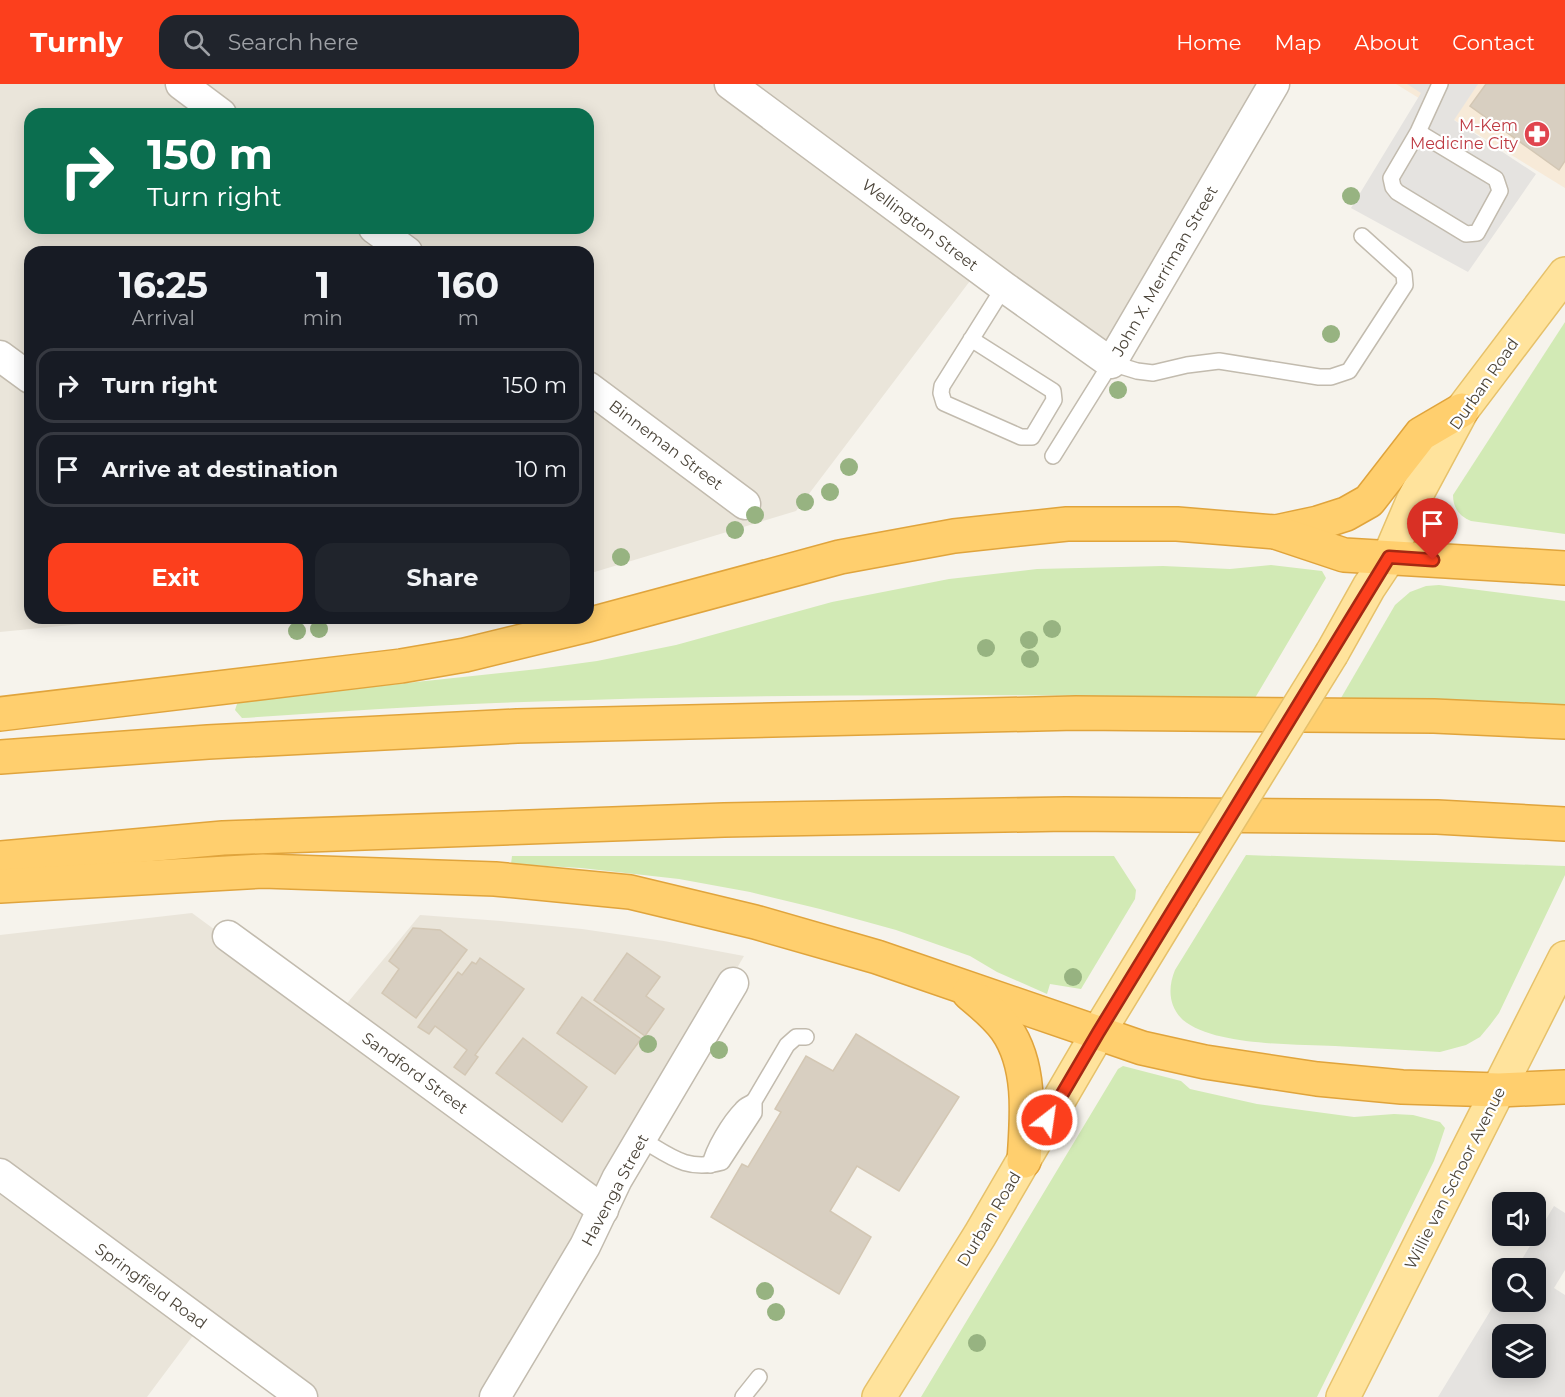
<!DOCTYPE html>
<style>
body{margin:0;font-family:Montserrat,sans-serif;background:#20242c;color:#f1f3f6;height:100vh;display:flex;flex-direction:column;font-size:22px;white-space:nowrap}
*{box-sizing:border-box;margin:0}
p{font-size:20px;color:#9ea1a6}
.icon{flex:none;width:33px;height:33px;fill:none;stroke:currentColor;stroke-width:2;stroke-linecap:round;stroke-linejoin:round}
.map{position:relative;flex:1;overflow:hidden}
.sheet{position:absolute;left:24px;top:162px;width:570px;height:378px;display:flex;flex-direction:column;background:#171b24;border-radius:18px;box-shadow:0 3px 15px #0003}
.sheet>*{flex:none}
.guide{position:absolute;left:24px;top:24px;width:570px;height:126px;border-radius:18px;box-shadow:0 3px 15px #0003;background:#0b6e4f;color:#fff;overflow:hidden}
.buttons{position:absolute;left:1492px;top:1108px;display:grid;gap:12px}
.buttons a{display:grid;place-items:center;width:54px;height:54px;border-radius:12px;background:#171b24;box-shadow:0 3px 15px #0003;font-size:30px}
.pin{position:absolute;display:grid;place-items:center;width:51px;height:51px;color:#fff;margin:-62px -26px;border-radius:50% 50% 50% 0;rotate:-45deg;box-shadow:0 0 6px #0007}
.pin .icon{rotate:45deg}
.me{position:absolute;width:66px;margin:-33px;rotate:30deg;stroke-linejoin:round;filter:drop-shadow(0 0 4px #0008)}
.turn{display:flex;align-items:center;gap:21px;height:126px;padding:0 24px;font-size:27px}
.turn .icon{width:78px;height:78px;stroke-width:2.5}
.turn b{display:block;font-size:42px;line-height:51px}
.eta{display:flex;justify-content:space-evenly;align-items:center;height:102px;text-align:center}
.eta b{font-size:36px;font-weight:700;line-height:42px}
.cta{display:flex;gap:12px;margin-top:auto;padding:12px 24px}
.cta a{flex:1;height:69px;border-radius:18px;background:#fc3f1d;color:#fff;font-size:24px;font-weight:700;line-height:69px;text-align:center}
.cta a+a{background:#20242c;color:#f1f3f6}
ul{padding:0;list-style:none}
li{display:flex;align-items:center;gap:18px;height:75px;margin:0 12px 9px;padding:0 12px;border:3px solid #363941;border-radius:18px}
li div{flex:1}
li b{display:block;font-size:22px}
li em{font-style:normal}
header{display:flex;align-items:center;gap:36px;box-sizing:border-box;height:84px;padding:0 30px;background:#fc3f1d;color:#fff}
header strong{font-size:28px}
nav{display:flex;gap:33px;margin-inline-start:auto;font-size:21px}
.search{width:420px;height:54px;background:#20242c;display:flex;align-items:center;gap:15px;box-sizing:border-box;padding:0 21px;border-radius:18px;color:#9ea1a6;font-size:22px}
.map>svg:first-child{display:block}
.residential{fill:#eae5da;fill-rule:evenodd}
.commercial{fill:#f7ead8}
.green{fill:#d2eab5}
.parking{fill:#e5e3e0;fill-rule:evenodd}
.building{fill:#d8cfc1;stroke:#d3c7b4;stroke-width:1.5}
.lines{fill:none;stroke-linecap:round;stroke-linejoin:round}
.service-casing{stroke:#c2bbae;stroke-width:18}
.minor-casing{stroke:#c2bbae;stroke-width:33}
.primary-casing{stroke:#e6c16a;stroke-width:36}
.motorway-casing{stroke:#e0a43c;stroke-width:36}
.service{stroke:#fff;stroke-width:15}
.minor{stroke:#fff;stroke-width:30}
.primary{stroke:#ffe39c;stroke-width:33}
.motorway{stroke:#ffcf6e;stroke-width:33}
.primary-bridge-casing{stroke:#e6c16a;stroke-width:36;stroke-linecap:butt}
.primary-bridge{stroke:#ffe39c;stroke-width:33}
.tree{fill:#97b381}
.route-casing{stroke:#a42913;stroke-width:15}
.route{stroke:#fc3f1d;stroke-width:10}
.labels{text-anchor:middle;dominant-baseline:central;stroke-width:4.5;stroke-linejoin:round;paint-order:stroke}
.health-label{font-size:16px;fill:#be3a42;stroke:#fff;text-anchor:end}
.street-label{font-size:16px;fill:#4b4439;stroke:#fff}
</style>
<header>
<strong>Turnly</strong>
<div class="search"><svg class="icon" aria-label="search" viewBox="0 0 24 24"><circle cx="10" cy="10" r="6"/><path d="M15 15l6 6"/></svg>Search here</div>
<nav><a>Home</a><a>Map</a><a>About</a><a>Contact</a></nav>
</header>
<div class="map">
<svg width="1565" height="1313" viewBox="0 0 1565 1313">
<rect width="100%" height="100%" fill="#f6f3ec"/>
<g class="residential">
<path d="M 0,0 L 1271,0 L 1111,274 L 982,181 L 796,427 L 588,490 L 588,168 L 30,168 L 30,534 L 143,534 L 0,548 ZM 30,30 L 588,30 L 588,144 L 30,144 Z"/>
<path d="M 192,829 L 335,934 L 420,831 L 501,837 L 582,845 L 664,857 L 744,872 L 489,1313 L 304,1313 L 203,1238 L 147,1313 L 0,1313 L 0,851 Z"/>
</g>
<path class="commercial" d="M 1396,0 L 1565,0 L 1565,104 Z"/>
<g class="green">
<path d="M 1565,238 L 1565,450 L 1471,437 C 1459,432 1453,424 1453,411 Z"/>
<path d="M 1271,481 L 1322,487 L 1326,494 L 1255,614 C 1002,610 749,609 496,619 C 412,622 327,629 242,634 L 235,626 L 238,617 L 538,585 L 597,577 L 676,561 L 832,518 L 949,495 L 1037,485 L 1163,482 L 1230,485 Z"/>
<path d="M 1439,501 L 1565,517 L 1565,622 L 1341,614 L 1395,521 L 1410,508 L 1426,502 Z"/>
<path d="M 1246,771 L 1565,782 L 1565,791 L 1499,929 L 1490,941 L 1480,953 L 1466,961 L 1440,968 C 1405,966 1370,964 1335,962 C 1295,960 1214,962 1183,936 C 1168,922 1168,903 1175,886 Z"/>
<path d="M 512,772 L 1114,772 L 1136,806 L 1135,815 L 1081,905 L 1050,900 L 1047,910 L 997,888 L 970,872 L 896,846 L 820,825 L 750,808 L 679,795 L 581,784 L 511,780 Z"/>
<path d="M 1123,982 L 1181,997 L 1190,1005 L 1257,1020 L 1354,1033 L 1394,1030 L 1413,1031 L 1440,1038 L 1445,1044 L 1434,1077 L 1317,1313 L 921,1313 L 1118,985 Z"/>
</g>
<g class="parking">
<path d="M 1407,0 L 1478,0 L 1454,36 L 1536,90 L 1468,188 L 1351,124 L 1421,9 Z"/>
<path d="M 1554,1122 L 1565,1129 L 1565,1186 L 1554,1204 L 1565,1211 L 1565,1313 L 1438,1313 L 1503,1206 L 1503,1218 L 1536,1218 L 1536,1185 L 1516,1185 ZM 1503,1251 L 1536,1251 L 1536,1284 L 1503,1284 Z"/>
</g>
<g class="building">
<path d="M 1486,0 L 1565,0 L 1565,77 L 1559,86 L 1470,22 Z"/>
<path d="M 413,844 L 440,846 L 467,866 L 416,934 L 382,909 L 399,885 L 389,877 Z"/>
<path d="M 627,869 L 660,893 L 646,912 L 664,925 L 645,952 L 594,916 Z"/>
<path d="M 480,874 L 524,905 L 475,971 L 478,973 L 465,991 L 454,983 L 467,966 L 435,942 L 429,950 L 418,943 L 458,888 L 462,891 L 472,878 L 476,880 Z"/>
<path d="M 582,913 L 641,955 L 615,990 L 557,949 Z"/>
<path d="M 856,950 L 959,1013 L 899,1107 L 857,1082 L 830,1127 L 871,1153 L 839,1210 L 711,1133 L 742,1080 L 748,1083 L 781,1028 L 775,1025 L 806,972 L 833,987 Z"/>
<path d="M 523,954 L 587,1003 L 562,1038 L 496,989 Z"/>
</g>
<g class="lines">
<defs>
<g id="service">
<path d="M 1418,48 L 1496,95 L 1500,107 L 1477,149 L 1466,150 L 1397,108 L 1393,103 L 1391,94 L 1418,48 L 1440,0"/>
<path d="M 971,255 L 1053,307 L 1054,316 L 1032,353 L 1021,353 L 944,319 L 941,309 L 942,302 L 1004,203"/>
<path d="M 1053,372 L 1111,279 L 1137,287 L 1153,289 L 1187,281 L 1219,277 L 1319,293 L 1331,293 L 1349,287 L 1405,201 L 1404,190 L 1362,152"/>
<path d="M 641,1055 C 670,1072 687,1088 722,1078 L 754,1029 L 754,1017 L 787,961 L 796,953 L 806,953"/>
<path d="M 710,1081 C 713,1065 730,1037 742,1025 C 745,1021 750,1020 754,1017"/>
<path d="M 743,1313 L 759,1293"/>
</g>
<g id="minor">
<path d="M 181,0 L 221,30"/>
<path d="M 730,0 L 1004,203 L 1111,279 L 1274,0"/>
<path d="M 374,144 L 407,168"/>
<path d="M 0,272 L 30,294"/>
<path d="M 588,303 L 745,420"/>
<path d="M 228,852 L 603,1126"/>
<path d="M 0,1090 L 302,1313"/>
<path d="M 495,1313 L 585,1162 L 617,1095 L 733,899"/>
</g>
<g id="primary">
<path d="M 1332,569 L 1369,503 L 1389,473 L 1413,417 L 1462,326 L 1565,190"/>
<path d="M 879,1313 L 980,1151 L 1098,949 L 1181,813"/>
<path d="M 1343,1313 L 1565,874"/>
</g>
<g id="motorway">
<path d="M 1276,448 L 1318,439 L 1346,430 L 1369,417 L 1421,350 L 1462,326"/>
<path d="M 0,630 L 401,582 L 465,571 L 584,542 L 840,473 L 954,452 L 1067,440 L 1177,440 L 1275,448 L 1344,471 L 1565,484"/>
<path d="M 0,673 L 208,658 L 517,642 L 1076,629 L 1434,632 L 1565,638"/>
<path d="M 0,774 L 223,754 L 724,736 L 1066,730 L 1437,733 L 1565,740"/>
<path d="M 0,802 L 263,787 L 495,795 L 630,808 L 755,838 L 877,873 L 1142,964 L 1205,978 L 1317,995 L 1402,1003 L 1499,1006 L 1565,1003"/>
<path d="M 969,909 C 982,920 996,931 1006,945 C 1032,982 1027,1034 1024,1077"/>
</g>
</defs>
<use href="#service" class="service-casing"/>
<use href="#minor" class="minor-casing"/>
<use href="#primary" class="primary-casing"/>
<use href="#motorway" class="motorway-casing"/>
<use href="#service" class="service"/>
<use href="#minor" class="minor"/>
<use href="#primary" class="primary"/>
<use href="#motorway" class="motorway"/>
<defs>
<path id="primary-bridge" d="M 1181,813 L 1332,569"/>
</defs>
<use href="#primary-bridge" class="primary-bridge-casing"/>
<use href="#primary-bridge" class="primary-bridge"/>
</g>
<g class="tree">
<circle cx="1351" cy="112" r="9"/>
<circle cx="1331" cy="250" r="9"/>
<circle cx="1118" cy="306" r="9"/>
<circle cx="849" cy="383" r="9"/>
<circle cx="830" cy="408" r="9"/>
<circle cx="805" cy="418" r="9"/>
<circle cx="755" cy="431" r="9"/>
<circle cx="735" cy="446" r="9"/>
<circle cx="621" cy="473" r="9"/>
<circle cx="319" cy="545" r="9"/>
<circle cx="1052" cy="545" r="9"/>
<circle cx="297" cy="547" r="9"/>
<circle cx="1029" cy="556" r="9"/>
<circle cx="986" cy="564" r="9"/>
<circle cx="1030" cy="575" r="9"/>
<circle cx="1073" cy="893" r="9"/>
<circle cx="648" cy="960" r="9"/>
<circle cx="719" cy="966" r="9"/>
<circle cx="765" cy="1207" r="9"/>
<circle cx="776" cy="1228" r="9"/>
<circle cx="977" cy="1259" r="9"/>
</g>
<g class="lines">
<defs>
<path id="route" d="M 1047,1036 L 1098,949 L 1389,473 L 1433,476"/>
</defs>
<use href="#route" class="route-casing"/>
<use href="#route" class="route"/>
</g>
<defs>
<symbol id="pharmacy-disc" viewBox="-11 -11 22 22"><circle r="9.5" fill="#e0444e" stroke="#fff"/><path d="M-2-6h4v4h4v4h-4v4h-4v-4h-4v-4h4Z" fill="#fff"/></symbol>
</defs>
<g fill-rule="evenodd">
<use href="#pharmacy-disc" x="1522" y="35" width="30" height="30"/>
</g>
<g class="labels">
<g class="health-label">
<text x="1518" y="41">M-Kem<tspan x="1518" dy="18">Medicine City</tspan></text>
</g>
<g class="street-label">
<text transform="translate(920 141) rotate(37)">Wellington Street</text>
<text transform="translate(1165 187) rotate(-60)">John X. Merriman Street</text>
<text transform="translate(1484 300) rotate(-55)">Durban Road</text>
<text transform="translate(666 361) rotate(37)">Binneman Street</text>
<text transform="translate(415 989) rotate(36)">Sandford Street</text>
<text transform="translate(1455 1094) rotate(-63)">Willie van Schoor Avenue</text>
<text transform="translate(615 1106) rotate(-62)">Havenga Street</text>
<text transform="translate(989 1135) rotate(-59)">Durban Road</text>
<text transform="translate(151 1202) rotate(36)">Springfield Road</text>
</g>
</g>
</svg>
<div class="buttons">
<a><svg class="icon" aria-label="sound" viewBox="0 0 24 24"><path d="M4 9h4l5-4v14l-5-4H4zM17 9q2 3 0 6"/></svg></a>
<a><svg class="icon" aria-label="search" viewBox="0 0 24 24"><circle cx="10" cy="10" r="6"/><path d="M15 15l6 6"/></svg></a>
<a><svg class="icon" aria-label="layers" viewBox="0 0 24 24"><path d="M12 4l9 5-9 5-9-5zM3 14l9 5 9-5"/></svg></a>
</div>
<div class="pin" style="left:1433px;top:476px;background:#d93025"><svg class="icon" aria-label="arrive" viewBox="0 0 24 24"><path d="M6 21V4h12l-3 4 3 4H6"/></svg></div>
<svg class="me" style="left:1047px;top:1036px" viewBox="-20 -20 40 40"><circle r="17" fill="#fc3f1d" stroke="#fff" stroke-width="3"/><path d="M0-11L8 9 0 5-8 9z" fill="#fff"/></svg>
<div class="guide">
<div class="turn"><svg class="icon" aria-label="right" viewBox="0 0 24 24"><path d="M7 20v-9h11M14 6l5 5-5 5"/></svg><div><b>150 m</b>Turn right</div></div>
</div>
<section class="sheet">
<div class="eta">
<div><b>16:25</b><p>Arrival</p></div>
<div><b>1</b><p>min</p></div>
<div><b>160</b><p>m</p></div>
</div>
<ul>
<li><svg class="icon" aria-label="right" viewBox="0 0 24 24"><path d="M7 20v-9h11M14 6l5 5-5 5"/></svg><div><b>Turn right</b></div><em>150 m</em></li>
<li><svg class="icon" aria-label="arrive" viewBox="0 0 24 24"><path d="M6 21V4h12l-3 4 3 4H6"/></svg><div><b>Arrive at destination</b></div><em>10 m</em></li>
</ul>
<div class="cta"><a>Exit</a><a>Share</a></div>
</section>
</div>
